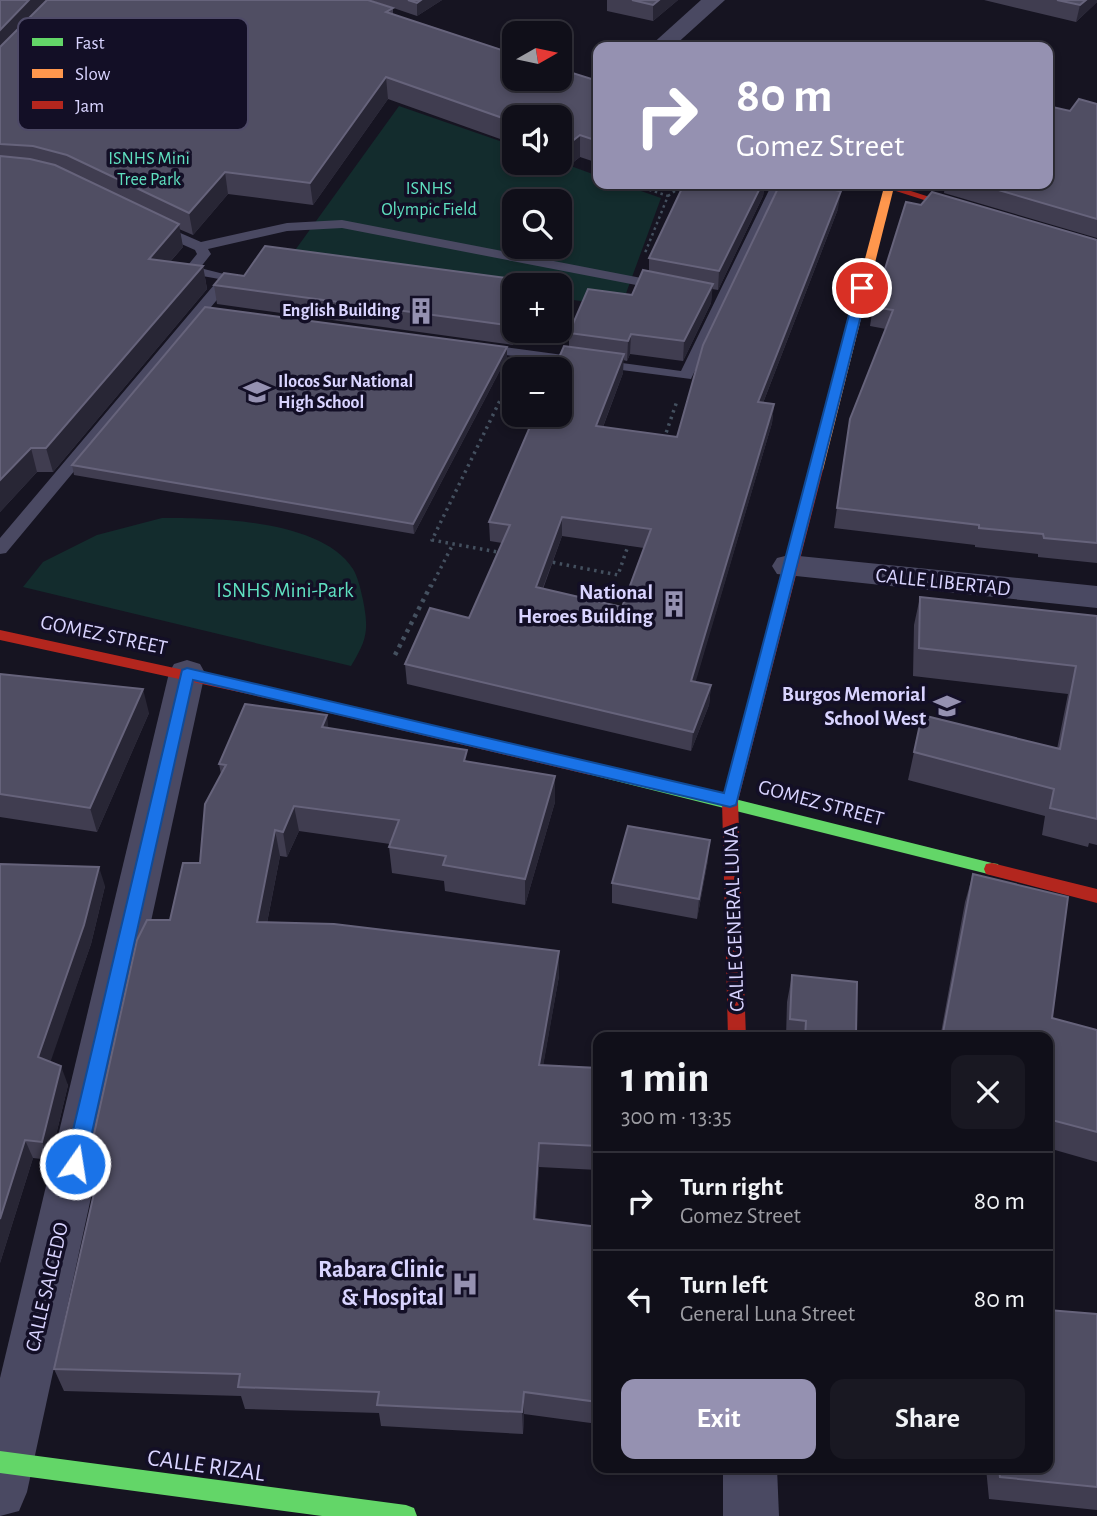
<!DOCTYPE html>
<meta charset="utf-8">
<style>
body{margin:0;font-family:"Alegreya Sans",sans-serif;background:#191822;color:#f1f3f6;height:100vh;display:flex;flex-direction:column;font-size:26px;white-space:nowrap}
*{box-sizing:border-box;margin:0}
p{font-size:23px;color:#9c9ca2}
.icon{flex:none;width:38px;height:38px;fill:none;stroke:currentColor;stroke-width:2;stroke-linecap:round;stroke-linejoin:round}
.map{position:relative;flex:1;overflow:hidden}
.sheet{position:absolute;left:593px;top:1032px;width:460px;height:441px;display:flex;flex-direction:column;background:#100f19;border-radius:14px;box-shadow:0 4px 10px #0003,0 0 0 2px #302f38}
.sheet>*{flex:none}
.guide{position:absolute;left:593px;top:42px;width:460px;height:147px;border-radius:14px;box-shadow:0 4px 10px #0003,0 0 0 2px #302f38;background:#9591b1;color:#fff;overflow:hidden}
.needle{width:46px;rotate:81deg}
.controls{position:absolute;left:502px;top:21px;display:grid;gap:14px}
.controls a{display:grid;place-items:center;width:70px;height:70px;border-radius:14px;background:#100f19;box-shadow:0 4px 10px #0003,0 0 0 2px #302f38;font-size:35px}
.pin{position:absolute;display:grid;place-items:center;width:60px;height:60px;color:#fff;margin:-30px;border:4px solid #fff;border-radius:50%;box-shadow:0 2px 7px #0007}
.me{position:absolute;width:77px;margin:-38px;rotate:13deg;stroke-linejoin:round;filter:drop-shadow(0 0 5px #0008)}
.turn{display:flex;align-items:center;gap:24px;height:147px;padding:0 28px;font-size:32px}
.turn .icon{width:91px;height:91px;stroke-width:2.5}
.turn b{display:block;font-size:49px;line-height:60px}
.round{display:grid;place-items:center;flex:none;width:74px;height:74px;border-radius:14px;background:#191822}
.head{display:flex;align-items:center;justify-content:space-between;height:119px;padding:0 28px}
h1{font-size:42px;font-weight:700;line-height:52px}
.primary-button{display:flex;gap:14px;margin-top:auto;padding:14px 28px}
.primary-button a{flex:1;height:80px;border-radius:14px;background:#9591b1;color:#fff;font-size:28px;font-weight:700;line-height:80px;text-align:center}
.primary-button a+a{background:#191822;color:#f1f3f6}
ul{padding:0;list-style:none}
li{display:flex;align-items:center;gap:21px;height:98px;padding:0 28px;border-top:2px solid #302f38}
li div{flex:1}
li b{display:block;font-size:26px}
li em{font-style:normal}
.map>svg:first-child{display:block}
.green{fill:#132c2d;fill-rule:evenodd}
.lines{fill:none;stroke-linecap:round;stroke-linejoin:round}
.path-far2{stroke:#44505f;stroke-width:2.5;stroke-dasharray:2.5 3.5;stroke-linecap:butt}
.path-far1{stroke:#44505f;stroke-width:3.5;stroke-dasharray:2.5 4.5;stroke-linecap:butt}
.path{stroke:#44505f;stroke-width:4.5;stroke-dasharray:3.5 5;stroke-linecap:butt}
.lane{fill:#4a4962;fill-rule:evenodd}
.street{fill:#4a4962;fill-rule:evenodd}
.fast{fill:#63d668;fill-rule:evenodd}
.slow{fill:#ff974d;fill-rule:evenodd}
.jam{fill:#b3261e;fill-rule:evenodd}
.wall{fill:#403d50;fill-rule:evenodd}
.shaded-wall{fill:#282635}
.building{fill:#504e63;stroke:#66637b;stroke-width:2;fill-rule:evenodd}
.route{fill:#1a73e8;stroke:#114b97;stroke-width:2}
.labels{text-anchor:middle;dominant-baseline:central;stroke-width:7;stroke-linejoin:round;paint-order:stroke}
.far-park-label{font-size:18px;fill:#5fe0c0;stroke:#130f26}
.far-poi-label{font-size:18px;font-weight:bold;fill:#d9d4ff;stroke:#130f26;text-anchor:end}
.street-label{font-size:21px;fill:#d9d4ff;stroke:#130f26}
.park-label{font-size:21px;fill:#5fe0c0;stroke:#130f26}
.poi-label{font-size:21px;font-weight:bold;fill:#d9d4ff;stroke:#130f26;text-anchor:end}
.near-poi-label{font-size:24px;font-weight:bold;fill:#d9d4ff;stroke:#130f26;text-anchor:end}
.near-street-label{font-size:24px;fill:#d9d4ff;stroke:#130f26}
.key{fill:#130f26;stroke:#4e4a67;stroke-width:2}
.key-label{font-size:19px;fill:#d9d4ff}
</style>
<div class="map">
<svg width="1097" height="1516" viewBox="0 0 1097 1516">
<rect width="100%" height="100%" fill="#161421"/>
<g class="green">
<path d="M 399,106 L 514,146 L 514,163 L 560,162 L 598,176 L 598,184 L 621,184 L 661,198 L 621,307 L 560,298 L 560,285 L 514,285 L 288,260 ZM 514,201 L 560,201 L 560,247 L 514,247 Z"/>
<path d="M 162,518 C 214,518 321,519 353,569 C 358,577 361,591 363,600 C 369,631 367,639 351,666 L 23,587 L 43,562 L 97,535 Z"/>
</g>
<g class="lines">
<g class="path-far2">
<path d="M 632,184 L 668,196 L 645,253"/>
<path d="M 668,196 L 685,184"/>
</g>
<g class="path-far1">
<path d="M 664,439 L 677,401"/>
<path d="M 503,553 L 432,540 L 510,380"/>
<path d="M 546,561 L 618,575 L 630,540"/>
<path d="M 431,587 L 453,544"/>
</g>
<path class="path" d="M 395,655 L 431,585"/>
<g class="lane">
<path d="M 772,184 L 784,184 L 691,379 L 482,352 L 475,348 L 482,344 L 681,371 Z"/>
<path d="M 342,220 L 662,282 L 669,286 L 662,290 L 342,228 L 287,231 L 208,249 L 211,254 L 200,268 L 236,277 L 6,553 L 0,554 L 0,538 L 219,279 L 186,273 L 184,270 L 197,254 L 195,250 L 152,231 L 152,225 L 162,225 L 201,242 L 287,223 Z"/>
</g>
<g class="street">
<path d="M 701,0 L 725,0 L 673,47 L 649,47 Z"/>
<path d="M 789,555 L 1097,586 L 1097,608 L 777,574 L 772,566 L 777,558 Z"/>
<path d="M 187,660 L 200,664 L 205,673 L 27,1492 L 19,1511 L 0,1516 L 0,1378 L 169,673 L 174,664 Z"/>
<path d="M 723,1468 L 777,1468 L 779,1516 L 723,1516 Z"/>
</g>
<g class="fast">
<path d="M 590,763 L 992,863 L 998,864 L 1000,869 L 998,874 L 992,875 L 584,773 L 582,769 Z"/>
<path d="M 0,1451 L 406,1505 L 414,1508 L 417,1516 L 322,1516 L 0,1473 Z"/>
</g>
<path class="slow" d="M 889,184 L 894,187 L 823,470 L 816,474 L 811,473 L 809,470 L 884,187 Z"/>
<g class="jam">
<path d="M 874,184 L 889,184 L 983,214 L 974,216 Z"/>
<path d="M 816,466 L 823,470 L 738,801 L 746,1038 L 728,1038 L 722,801 L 809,470 Z"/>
<path d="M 0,630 L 275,690 L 590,763 L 598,769 L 590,775 L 275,700 L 0,640 Z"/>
<path d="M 992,863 L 1097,889 L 1097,903 L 986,874 L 984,869 L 986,864 Z"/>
</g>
</g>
<g class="wall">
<path d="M 0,0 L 393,8 L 393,14 L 598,81 L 598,163 L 580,157 L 571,164 L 560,160 L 560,117 L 514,117 L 514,144 L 388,99 L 313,205 L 228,194 L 193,235 L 179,229 L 183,247 L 170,262 L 203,266 L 207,289 L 53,472 L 37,472 L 0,512 Z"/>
<path d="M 370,0 L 442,0 L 417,16 Z"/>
<path d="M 607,0 L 678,0 L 653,21 L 607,11 Z"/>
<path d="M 984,0 L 1097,0 L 1097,2 L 1076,22 Z"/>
<path d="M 1097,104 L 1097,238 L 944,193 L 945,184 L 1048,184 L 1070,111 Z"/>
<path d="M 684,184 L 765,184 L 763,196 L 718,290 L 712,289 L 711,303 L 683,361 L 630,354 L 627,361 L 623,360 L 623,373 L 603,427 L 677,437 L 838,209 L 763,403 L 774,404 L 772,423 L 695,682 L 711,685 L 709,705 L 691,751 L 407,684 L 405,664 L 469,618 L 502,543 L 490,541 L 489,522 L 569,346 L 569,333 L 632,295 L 649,271 L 649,258 ZM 562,536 L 644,548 L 622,607 L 543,589 Z"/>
<path d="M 1097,240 L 1097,563 L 1038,557 L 1038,554 L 975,547 L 975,545 L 834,528 L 850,419 L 886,329 L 870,326 L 873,307 Z"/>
<path d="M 244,276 L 536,282 L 536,285 L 514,285 L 513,345 L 217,304 L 214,285 Z"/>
<path d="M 507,357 L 414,534 L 74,475 L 72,465 Z"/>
<path d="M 920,597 L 1097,616 L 1097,845 L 1089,843 L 1088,847 L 1042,835 L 1045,816 L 908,780 L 922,715 L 1057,749 L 1068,694 L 913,676 L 914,625 Z"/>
<path d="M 0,674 L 149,713 L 97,832 L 0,817 Z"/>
<path d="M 328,728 L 468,761 L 555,802 L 525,905 L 445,891 L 444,881 L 392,873 L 389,847 L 390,844 L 299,831 L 287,857 L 280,856 L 267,923 L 559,976 L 543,1065 L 598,1068 L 598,1170 L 539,1167 L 536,1219 L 598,1227 L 598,1424 L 524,1414 L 523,1434 L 381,1426 L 379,1413 L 245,1409 L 241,1396 L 64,1391 L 54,1369 L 100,1167 L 92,1143 L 170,920 L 200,863 L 221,774 L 219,764 Z"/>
<path d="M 708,860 L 697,919 L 612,903 L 612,883 Z"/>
<path d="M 0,864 L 105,886 L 91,944 L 50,1061 L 68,1085 L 50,1160 L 33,1158 L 0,1263 Z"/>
<path d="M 973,874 L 1052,1018 L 1097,1030 L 1097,1162 L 1048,1148 L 1048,1038 L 940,1038 L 965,902 Z"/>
<path d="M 792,975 L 856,1035 L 869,1038 L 786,1038 L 787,1002 Z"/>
<path d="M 1097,1314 L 1097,1510 L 989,1499 L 986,1468 L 1048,1468 Z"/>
</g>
<g class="shaded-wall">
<path d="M 29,0 L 52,0 L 0,55 L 0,30 Z"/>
<path d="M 421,0 L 442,0 L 417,16 L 417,3 Z"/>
<path d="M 659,0 L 678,0 L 653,21 L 653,5 Z"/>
<path d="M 1086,0 L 1097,0 L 1097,2 L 1076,22 L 1080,5 Z"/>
<path d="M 386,77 L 388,99 L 313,205 L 310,183 Z"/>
<path d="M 580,135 L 580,157 L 571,164 L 571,142 Z"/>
<path d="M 225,172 L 228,194 L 193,235 L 189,213 Z"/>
<path d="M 762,184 L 765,184 L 763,196 L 718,290 L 719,271 Z"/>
<path d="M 841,191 L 838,209 L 756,421 L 758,402 Z"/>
<path d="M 179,224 L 183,247 L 153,281 L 149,259 Z"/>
<path d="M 203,266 L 207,289 L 53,472 L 46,448 Z"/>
<path d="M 713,284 L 711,303 L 683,361 L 684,341 Z"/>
<path d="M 514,323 L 514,331 L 520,331 L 513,345 L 513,326 Z"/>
<path d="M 631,334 L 630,354 L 627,361 L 628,341 Z"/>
<path d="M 507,347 L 507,357 L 414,534 L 413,524 Z"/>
<path d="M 624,354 L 623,373 L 596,445 L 596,426 Z"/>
<path d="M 774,404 L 772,423 L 690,701 L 691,681 Z"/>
<path d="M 31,448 L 37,472 L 0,512 L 0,480 Z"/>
<path d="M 562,517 L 562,536 L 536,606 L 536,587 Z"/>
<path d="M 711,685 L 709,705 L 691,751 L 693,732 Z"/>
<path d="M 143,689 L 149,713 L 97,832 L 90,808 Z"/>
<path d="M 327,715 L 330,741 L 322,727 Z"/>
<path d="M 555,776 L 555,802 L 525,905 L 525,879 Z"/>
<path d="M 294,806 L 299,831 L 287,857 L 283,832 Z"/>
<path d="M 275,830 L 280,856 L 262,948 L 257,922 Z"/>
<path d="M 710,840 L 708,860 L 697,919 L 699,899 Z"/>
<path d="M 99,867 L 105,886 L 91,944 L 46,1075 L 38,1057 Z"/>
<path d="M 559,951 L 559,976 L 539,1090 L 539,1065 Z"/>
<path d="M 61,1066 L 68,1085 L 50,1160 L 42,1142 Z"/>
<path d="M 25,1140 L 33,1158 L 0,1263 L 0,1219 Z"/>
<path d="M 539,1143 L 539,1167 L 534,1242 L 534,1219 Z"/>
<path d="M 524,1392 L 524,1414 L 523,1434 L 522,1412 Z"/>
</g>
<g class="building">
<path d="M 0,0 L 29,0 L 0,30 Z"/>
<path d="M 47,0 L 368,0 L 393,8 L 386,12 L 514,54 L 514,79 L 560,79 L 560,69 L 598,81 L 598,141 L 580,135 L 571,142 L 560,138 L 560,117 L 514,117 L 514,122 L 386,77 L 310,183 L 225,172 L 189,213 L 67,155 L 33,146 L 0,144 L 0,47 Z"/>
<path d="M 408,0 L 421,0 L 417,3 Z"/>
<path d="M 632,0 L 659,0 L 653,5 Z"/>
<path d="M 1057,0 L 1086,0 L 1080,5 Z"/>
<path d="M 1079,99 L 1097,104 L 1097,219 L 978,184 L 1048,184 L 1048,106 L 1070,111 Z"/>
<path d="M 0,156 L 30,159 L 55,165 L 179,224 L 149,259 L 203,266 L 46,448 L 31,448 L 0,480 Z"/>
<path d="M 684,184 L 762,184 L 719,271 L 649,258 Z"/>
<path d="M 780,184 L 800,184 L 841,191 L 758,402 L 774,404 L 691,681 L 711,685 L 693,732 L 405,664 L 430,608 L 469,618 L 510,525 L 489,522 L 535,415 L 560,415 L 560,369 L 554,369 L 564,346 L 624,354 L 596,426 L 677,437 L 703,345 ZM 562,517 L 651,529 L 622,607 L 536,587 Z"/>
<path d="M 932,192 L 1097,240 L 1097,543 L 1044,538 L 1043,534 L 979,528 L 979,525 L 837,508 L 850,419 L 893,310 L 873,307 L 906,202 L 921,205 Z"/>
<path d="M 265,246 L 536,282 L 534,285 L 514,285 L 514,323 L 513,326 L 214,285 L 224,273 L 244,276 Z"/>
<path d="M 643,270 L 713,284 L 684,341 L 631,334 L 628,341 L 569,333 L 588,289 L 632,295 Z"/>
<path d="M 205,307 L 507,347 L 413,524 L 72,465 Z"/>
<path d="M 920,597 L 1097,616 L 1097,819 L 1050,808 L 1054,789 L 914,752 L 922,715 L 1060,749 L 1076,666 L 919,648 Z"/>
<path d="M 0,674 L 143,689 L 90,808 L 0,794 Z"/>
<path d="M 245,704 L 327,715 L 322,727 L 467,750 L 464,761 L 555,776 L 525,879 L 443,865 L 446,856 L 389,847 L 399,820 L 294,806 L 283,832 L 275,830 L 257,922 L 334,924 L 559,951 L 539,1065 L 598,1068 L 598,1146 L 539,1143 L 534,1219 L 598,1227 L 598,1402 L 524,1392 L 522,1412 L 377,1405 L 379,1392 L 238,1387 L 240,1374 L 54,1369 L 105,1145 L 92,1143 L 137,940 L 147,920 L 170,920 L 183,863 L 200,863 L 205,804 L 226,765 L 219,764 Z"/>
<path d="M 628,826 L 710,840 L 699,899 L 612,883 Z"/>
<path d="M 0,864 L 99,867 L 84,925 L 38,1057 L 61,1066 L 42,1142 L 25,1140 L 0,1219 Z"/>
<path d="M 973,874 L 1068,897 L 1052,1018 L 1097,1030 L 1097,1132 L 1048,1119 L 1048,1131 L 1048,1038 L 942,1038 Z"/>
<path d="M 792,975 L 857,982 L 856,1035 L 869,1038 L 805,1038 L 806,1021 L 790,1019 Z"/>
<path d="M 1048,1310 L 1097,1314 L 1097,1487 L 1000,1477 L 999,1468 L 1048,1468 Z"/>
</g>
<path class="route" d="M 862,285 L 868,288 L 736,805 L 730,807 L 193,680 L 85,1164 L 82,1170 L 75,1172 L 68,1170 L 65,1164 L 182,670 L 187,668 L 724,793 L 856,288 Z"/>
<defs>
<symbol id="building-bare" viewBox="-9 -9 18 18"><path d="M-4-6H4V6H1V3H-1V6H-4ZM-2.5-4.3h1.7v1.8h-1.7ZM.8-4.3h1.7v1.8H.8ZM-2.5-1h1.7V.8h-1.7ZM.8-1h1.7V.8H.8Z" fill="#9591b1" stroke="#130f26" stroke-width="2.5" paint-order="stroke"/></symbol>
<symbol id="school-bare" viewBox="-9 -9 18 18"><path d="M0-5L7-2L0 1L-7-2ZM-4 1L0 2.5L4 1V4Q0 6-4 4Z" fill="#9591b1" stroke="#130f26" stroke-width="2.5" paint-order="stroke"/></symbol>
<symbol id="hospital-bare" viewBox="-9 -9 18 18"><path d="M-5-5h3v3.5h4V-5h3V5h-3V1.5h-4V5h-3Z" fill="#9591b1" stroke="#130f26" stroke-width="2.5" paint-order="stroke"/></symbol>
</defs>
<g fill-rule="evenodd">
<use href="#building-bare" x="402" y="292" width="38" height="38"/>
<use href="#school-bare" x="238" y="373" width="38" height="38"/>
<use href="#building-bare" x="655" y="585" width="38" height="38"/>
<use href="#school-bare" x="928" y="687" width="38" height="38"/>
<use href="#hospital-bare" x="446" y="1265" width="38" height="38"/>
</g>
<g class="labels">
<g class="far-park-label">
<text x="149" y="159">ISNHS Mini<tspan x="149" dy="21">Tree Park</tspan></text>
<text x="429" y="189">ISNHS<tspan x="429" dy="21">Olympic Field</tspan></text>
</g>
<g class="far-poi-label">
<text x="400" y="311">English Building</text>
<text x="278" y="382" text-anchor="start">Ilocos Sur National<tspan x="278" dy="21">High School</tspan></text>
</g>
<g class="street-label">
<text transform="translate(943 582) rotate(6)">CALLE LIBERTAD</text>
<text transform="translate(104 635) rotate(12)">GOMEZ STREET</text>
<text transform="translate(821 803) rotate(15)">GOMEZ STREET</text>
<text transform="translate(734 919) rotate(-92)">CALLE GENERAL LUNA</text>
<text transform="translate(47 1287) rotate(-77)">CALLE SALCEDO</text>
</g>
<g class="park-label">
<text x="285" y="590">ISNHS Mini-Park</text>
</g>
<g class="poi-label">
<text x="653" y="592">National<tspan x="653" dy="24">Heroes Building</tspan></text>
<text x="926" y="694">Burgos Memorial<tspan x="926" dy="24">School West</tspan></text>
</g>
<g class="near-poi-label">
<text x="444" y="1270">Rabara Clinic<tspan x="444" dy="28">&amp; Hospital</tspan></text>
</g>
<g class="near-street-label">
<text transform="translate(206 1466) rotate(8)">CALLE RIZAL</text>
</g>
</g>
<rect x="18" y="18" width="230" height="112" rx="10" class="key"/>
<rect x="32" y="38" width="31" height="8" fill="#63d668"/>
<rect x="32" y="69" width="31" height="9" fill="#ff974d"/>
<rect x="32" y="101" width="31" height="8" fill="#b3261e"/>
<g class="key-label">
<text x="75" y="49">Fast</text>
<text x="75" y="80">Slow</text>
<text x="75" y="112">Jam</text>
</g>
</svg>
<div class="controls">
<a><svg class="needle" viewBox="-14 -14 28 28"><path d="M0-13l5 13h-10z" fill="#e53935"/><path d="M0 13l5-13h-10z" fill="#9c9ca2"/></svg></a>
<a><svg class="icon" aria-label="sound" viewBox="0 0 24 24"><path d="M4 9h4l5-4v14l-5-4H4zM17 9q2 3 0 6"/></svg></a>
<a><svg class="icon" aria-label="search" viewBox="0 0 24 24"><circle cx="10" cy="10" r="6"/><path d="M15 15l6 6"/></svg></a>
<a>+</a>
<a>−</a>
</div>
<div class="pin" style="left:862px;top:288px;background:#d93025"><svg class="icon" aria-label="arrive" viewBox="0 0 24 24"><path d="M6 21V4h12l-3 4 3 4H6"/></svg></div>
<svg class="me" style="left:75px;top:1164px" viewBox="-20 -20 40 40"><circle r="17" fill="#1a73e8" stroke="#fff" stroke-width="3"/><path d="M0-11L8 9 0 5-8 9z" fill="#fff"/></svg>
<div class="guide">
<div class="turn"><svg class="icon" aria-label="right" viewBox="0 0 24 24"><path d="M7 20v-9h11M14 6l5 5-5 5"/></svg><div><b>80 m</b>Gomez Street</div></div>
</div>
<section class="sheet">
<div class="head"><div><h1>1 min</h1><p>300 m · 13:35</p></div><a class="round"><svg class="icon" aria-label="close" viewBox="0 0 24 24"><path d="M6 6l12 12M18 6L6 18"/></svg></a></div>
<ul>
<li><svg class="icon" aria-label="right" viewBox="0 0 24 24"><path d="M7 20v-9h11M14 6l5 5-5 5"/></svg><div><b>Turn right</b><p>Gomez Street</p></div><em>80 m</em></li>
<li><svg class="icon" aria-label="left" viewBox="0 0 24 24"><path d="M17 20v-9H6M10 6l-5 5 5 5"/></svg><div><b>Turn left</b><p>General Luna Street</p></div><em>80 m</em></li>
</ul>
<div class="primary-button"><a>Exit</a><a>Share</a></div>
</section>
</div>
